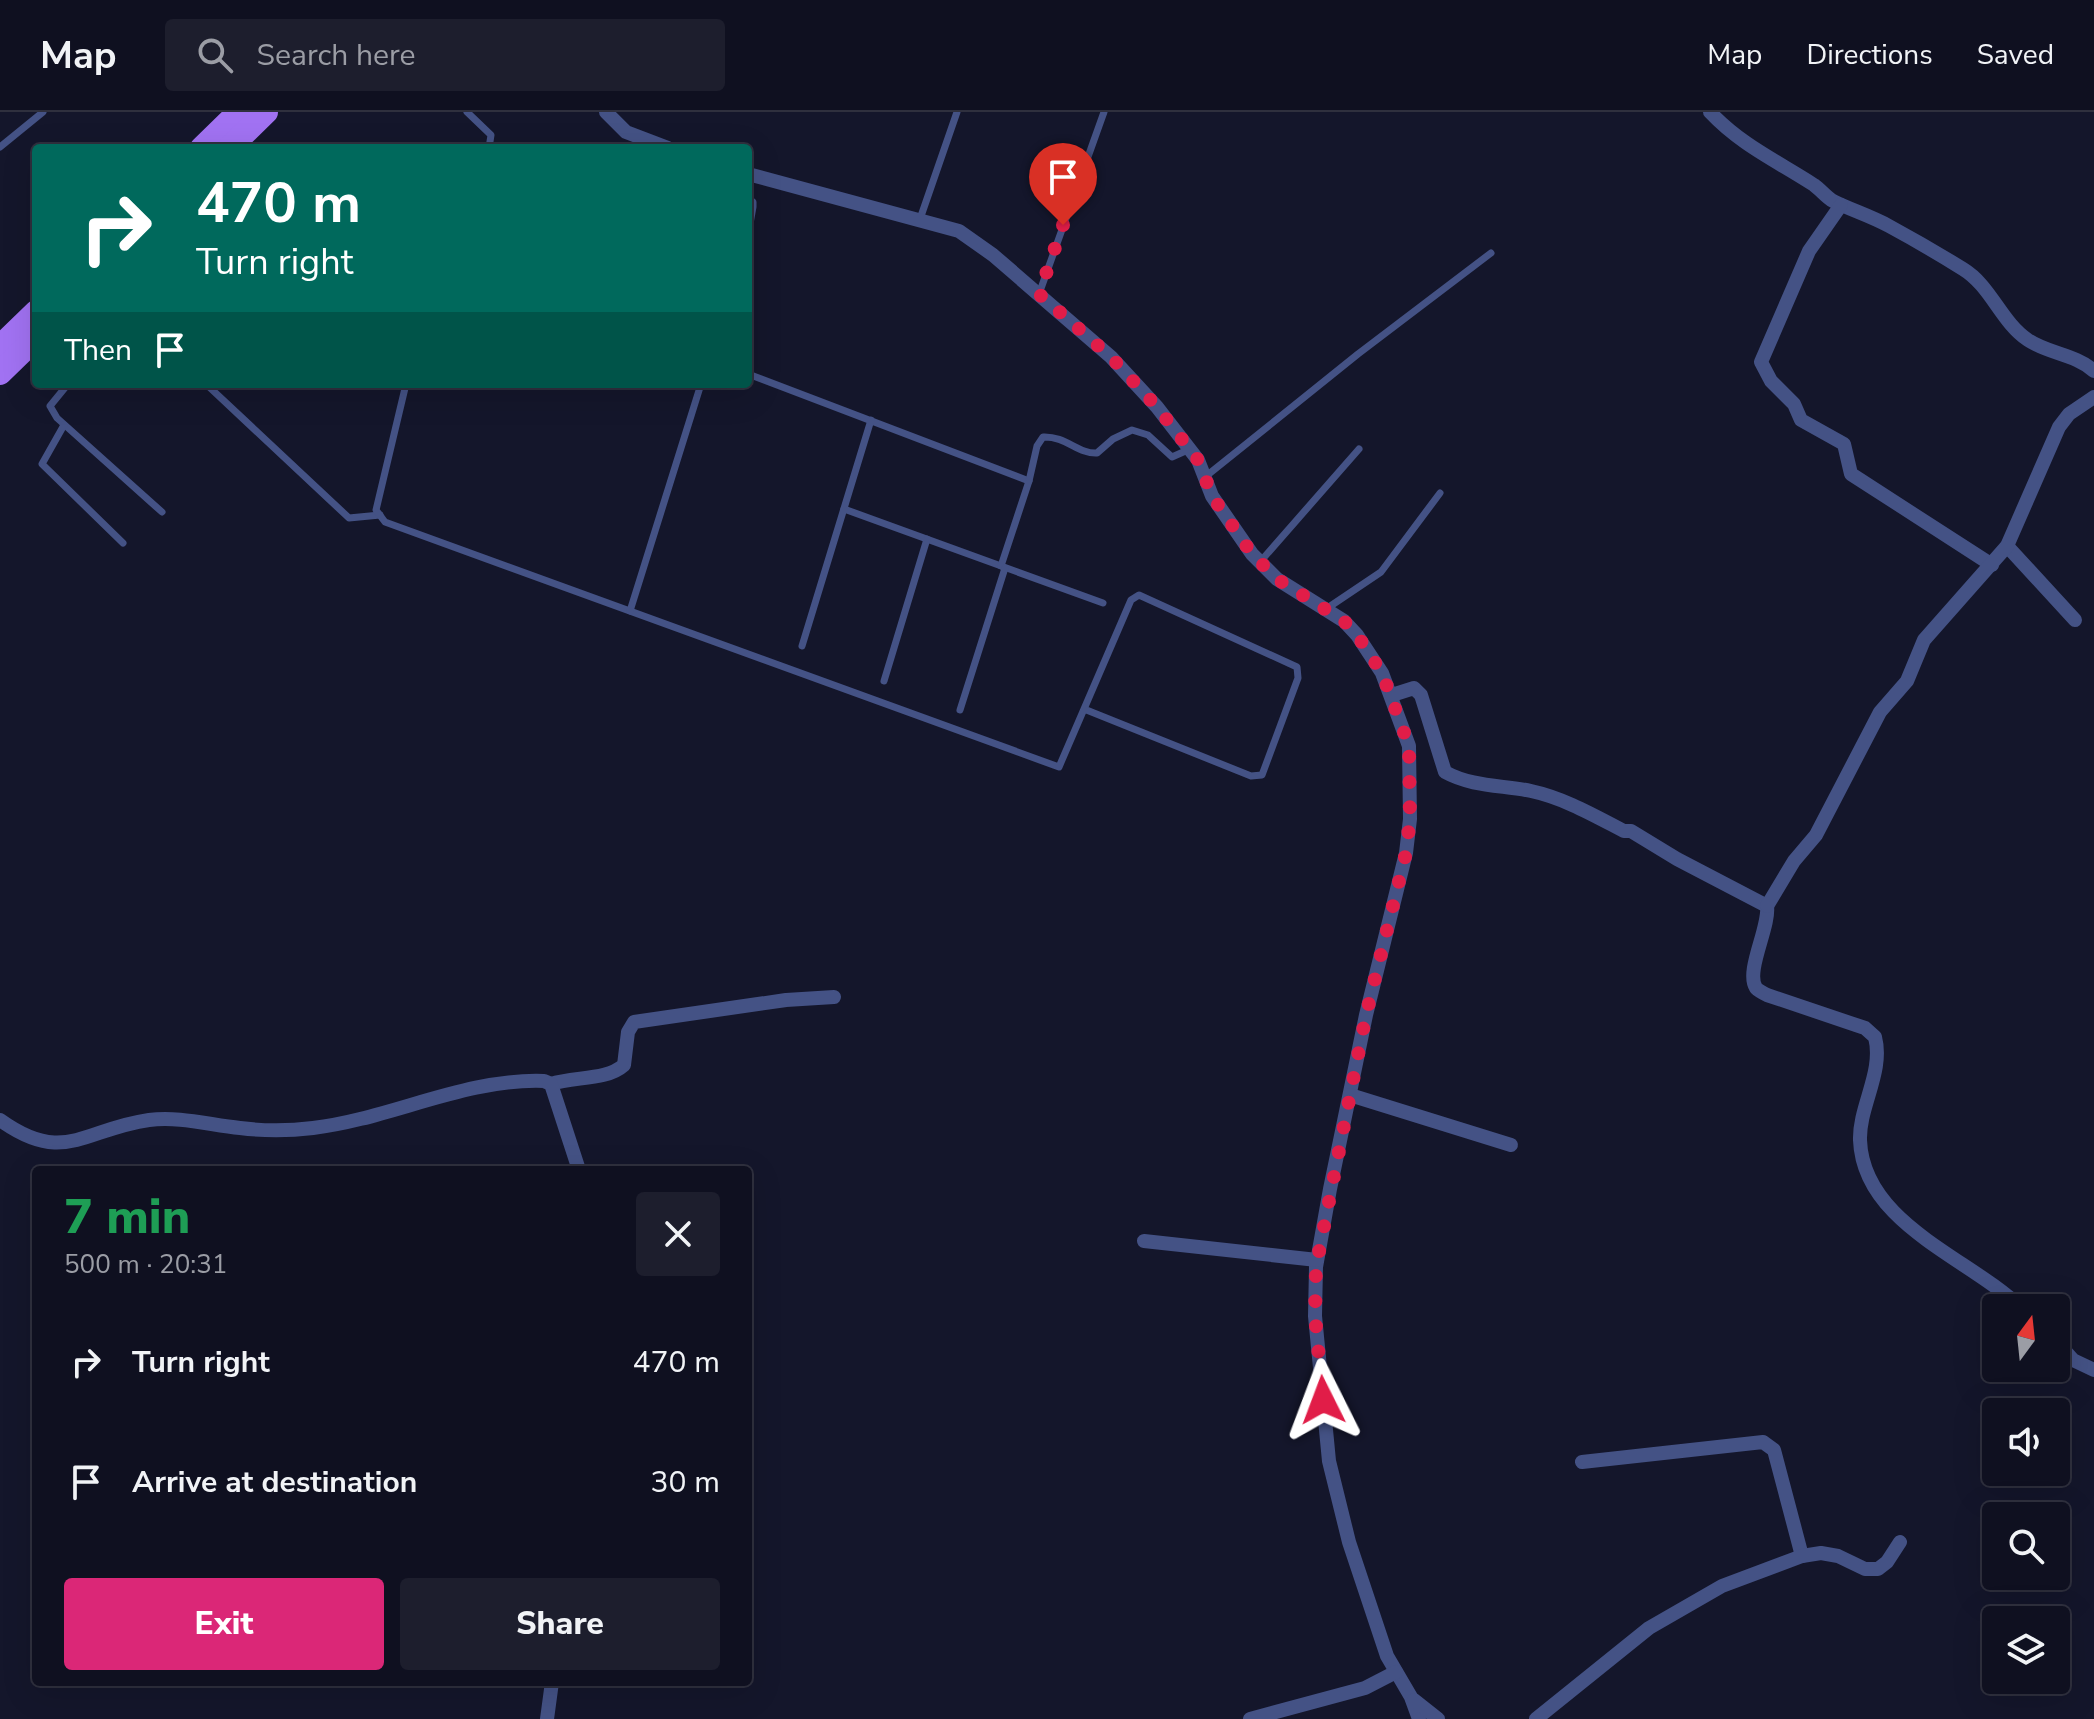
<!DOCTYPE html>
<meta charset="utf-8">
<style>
body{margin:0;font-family:"Nunito Sans",sans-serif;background:#1d1e2d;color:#f1f3f6;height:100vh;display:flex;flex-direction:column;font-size:30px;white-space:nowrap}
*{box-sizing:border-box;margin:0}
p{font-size:26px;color:#9b9da5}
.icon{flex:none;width:44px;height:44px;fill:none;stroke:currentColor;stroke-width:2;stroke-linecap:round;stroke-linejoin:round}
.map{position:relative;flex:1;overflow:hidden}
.sheet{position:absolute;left:32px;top:1054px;width:720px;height:520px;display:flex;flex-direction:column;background:#0f1020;border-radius:8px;box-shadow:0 8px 32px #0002,0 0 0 2px #2f303e}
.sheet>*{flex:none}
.hud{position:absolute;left:32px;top:32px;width:720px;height:244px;border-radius:8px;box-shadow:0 8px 32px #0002,0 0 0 2px #2f303e;background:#00695c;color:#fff;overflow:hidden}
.needle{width:52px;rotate:15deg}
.controls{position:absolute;left:1982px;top:1182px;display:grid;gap:16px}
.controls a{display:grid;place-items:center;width:88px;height:88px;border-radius:8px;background:#0f1020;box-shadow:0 8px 32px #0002,0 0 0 2px #2f303e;font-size:40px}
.pin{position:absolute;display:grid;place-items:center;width:68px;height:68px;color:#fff;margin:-82px -34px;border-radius:50% 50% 50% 0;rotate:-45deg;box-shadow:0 0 8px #0007}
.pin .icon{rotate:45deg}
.me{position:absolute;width:88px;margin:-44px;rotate:357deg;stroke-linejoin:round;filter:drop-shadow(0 0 6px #0008)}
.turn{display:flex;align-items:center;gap:28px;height:168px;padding:0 32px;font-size:36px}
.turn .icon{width:104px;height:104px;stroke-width:2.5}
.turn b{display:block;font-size:56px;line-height:68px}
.then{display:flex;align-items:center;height:76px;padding:0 32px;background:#0003;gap:16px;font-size:30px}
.round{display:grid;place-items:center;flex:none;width:84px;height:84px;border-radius:8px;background:#1d1e2d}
.summary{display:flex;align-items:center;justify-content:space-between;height:136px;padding:0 32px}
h1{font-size:48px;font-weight:800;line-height:60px;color:#1e9e55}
.action{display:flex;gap:16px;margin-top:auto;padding:16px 32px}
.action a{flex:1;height:92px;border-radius:8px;background:#db2777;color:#fff;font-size:32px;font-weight:800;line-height:92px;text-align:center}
.action a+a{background:#1d1e2d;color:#f1f3f6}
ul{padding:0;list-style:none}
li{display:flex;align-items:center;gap:24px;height:120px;padding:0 32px}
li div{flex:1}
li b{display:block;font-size:30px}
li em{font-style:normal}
header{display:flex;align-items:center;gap:48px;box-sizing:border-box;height:112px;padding:0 40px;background:#0f1020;border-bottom:2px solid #2f303e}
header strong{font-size:38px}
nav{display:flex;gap:44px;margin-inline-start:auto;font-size:28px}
.search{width:560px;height:72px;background:#1d1e2d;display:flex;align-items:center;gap:20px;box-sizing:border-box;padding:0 28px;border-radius:8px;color:#9b9da5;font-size:30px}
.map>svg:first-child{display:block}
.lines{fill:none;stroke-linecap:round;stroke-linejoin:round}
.lane{stroke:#445285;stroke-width:7}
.street{stroke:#445285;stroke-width:14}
.primary{stroke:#a172f2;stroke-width:24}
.route{stroke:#e11d48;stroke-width:14;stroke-dasharray:0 25.2}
</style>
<header>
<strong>Map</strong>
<div class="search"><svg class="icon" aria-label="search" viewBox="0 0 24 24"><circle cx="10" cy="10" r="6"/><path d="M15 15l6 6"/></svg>Search here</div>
<nav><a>Map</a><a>Directions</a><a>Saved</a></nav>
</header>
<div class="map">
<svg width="2094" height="1607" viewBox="0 0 2094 1607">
<rect width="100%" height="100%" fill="#14162b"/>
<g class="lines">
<g class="lane">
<path d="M 467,0 L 491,23 L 489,36"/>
<path d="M 0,35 L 43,0"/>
<path d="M 748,86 L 753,90 L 753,95 L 748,123"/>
<path d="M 920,107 L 957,0"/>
<path d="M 1039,182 L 1104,0"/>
<path d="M 748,262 L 1029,369"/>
<path d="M 68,272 L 50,294 L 57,306 L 162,400"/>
<path d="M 206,272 L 349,406 L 380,403"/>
<path d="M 406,272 L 376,398 L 385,410 L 1059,655 L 1131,488 L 1139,483 L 1297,555 L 1298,566 L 1262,663 L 1251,664 L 1084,597"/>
<path d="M 64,313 L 42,352 L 123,431"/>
<path d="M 1205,365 L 1358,242 L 1491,141"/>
<path d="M 844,397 L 1103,491"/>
<path d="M 1260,450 L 1359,337"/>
<path d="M 1001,454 L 1029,369 L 1037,334 L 1043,325 C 1066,324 1078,342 1097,341 L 1113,327 L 1132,318 L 1148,323 L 1172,345 L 1190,337"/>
<path d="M 1326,497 L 1381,460 L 1440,381"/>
<path d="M 630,499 L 701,272"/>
<path d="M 802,534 L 871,308"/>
<path d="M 884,569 L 927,427"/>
<path d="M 960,598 L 1005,456"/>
</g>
<g class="street">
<path d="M 606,0 L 626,20 L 668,36"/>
<path d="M 1710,0 C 1741,33 1777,49 1814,73 C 1821,78 1826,85 1833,89 C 1851,98 1871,104 1889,114 C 1913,127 1939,142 1963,157 C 1991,174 2001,210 2028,228 C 2049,242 2075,242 2094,259"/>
<path d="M 748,62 L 959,119 L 993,143 L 1111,245 L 1157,295 L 1198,348 L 1212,384 L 1252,442 L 1277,467 L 1344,509 L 1357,523 L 1382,561 L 1409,634 L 1410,707 L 1406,741 L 1366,903 L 1330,1077 L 1316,1155 L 1315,1204 L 1329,1349 L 1349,1430 L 1387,1544 L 1411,1585 L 1419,1607"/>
<path d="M 1841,93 L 1809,139 L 1761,250 L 1771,269 L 1794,292 L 1801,308 L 1844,332 L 1851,362 L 1992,453"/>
<path d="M 2007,434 L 2075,508"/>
<path d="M 1392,583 L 1414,576 L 1421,583 L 1445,660 C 1472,675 1503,673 1531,679 C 1564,686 1595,704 1624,719 L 1631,719 L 1677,747 L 1767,794 C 1770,815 1745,859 1756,876 C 1759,879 1763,881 1767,883 L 1865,916 L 1875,925 C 1884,960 1859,994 1860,1028 C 1863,1112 1970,1146 2021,1196"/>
<path d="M 1767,794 L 1794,749 L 1816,723 L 1880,600 L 1907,569 L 1924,528 L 2007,434 L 2059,315 L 2069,302 L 2094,285"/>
<path d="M 551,972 C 574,964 606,969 624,953 L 628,920 L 634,910 L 786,888 L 834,885"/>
<path d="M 1350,983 L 1511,1033"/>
<path d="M 0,1008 C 64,1054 84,1017 149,1008 C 179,1004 210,1013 240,1016 C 264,1019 288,1019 313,1016 C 390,1007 465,966 544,969 L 551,972 L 579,1058"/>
<path d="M 1144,1129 L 1317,1148"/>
<path d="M 2056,1229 L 2073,1248 L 2094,1258"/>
<path d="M 1582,1350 L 1763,1330 L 1774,1338 L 1802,1444"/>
<path d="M 1414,1588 L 1438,1607"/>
<path d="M 547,1607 L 552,1570"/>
<path d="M 1250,1607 L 1365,1576 L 1396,1560"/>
<path d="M 1536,1607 L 1649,1516 L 1722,1474 L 1802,1444 L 1821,1441 L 1838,1444 L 1865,1457 L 1878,1457 L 1887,1450 L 1900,1430"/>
</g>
<g class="primary">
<path d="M 202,36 L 239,0"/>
<path d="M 229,36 L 266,0"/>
<path d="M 0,235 L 36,200"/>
<path d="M 0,261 L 36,226"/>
</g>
</g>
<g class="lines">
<path class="route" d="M 1063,113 L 1039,182 L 1111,245 L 1157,295 L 1198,348 L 1212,384 L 1252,442 L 1277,467 L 1344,509 L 1357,523 L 1382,561 L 1409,634 L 1410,707 L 1406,741 L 1366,903 L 1316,1155 L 1315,1204 L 1323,1288"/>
</g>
</svg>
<div class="controls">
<a><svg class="needle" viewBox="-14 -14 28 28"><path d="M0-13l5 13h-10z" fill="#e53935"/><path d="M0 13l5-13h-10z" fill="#9b9da5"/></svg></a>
<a><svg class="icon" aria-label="sound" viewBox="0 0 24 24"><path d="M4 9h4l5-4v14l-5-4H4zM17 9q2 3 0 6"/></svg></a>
<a><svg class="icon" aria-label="search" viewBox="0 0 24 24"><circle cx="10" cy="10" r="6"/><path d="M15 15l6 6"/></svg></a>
<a><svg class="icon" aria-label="layers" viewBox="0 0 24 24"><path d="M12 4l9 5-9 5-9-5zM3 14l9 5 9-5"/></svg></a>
</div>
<div class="pin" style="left:1063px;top:113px;background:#d93025"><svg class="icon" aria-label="arrive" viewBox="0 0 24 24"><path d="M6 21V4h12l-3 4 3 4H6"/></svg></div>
<svg class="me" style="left:1323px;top:1288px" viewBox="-20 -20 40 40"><path d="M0-17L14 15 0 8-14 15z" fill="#e11d48" stroke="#fff" stroke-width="4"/></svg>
<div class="hud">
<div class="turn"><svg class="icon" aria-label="right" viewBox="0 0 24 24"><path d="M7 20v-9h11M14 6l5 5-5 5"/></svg><div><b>470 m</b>Turn right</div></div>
<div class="then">Then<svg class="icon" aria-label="arrive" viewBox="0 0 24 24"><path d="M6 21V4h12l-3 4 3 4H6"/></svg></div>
</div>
<section class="sheet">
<div class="summary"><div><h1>7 min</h1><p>500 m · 20:31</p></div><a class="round"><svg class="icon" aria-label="close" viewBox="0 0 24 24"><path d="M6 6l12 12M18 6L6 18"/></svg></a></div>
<ul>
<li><svg class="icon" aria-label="right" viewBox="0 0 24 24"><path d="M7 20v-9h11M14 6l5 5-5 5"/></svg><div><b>Turn right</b></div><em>470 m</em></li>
<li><svg class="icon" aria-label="arrive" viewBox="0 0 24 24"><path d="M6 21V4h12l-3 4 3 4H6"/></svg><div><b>Arrive at destination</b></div><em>30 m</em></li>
</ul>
<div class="action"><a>Exit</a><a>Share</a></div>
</section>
</div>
